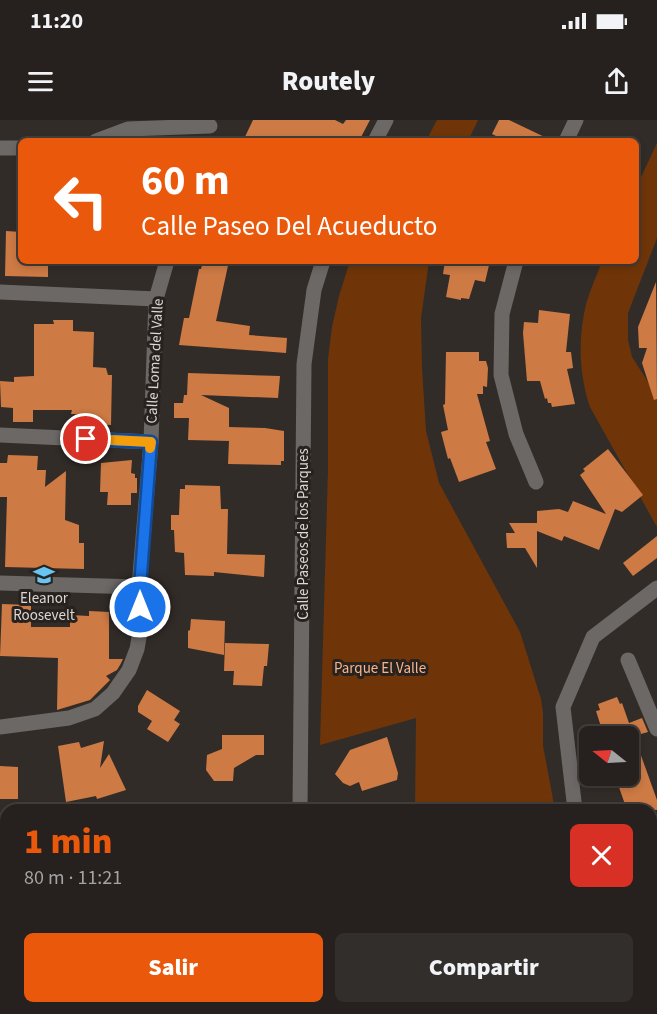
<!DOCTYPE html>
<html lang="es">
<meta charset="utf-8">
<style>
body{margin:0;font-family:"Source Sans 3",sans-serif;background:#322e2b;color:#f1f3f6;height:100vh;display:flex;flex-direction:column;font-size:22px;white-space:nowrap}
*{box-sizing:border-box;margin:0}
p{font-size:20px;color:#a4a3a4}
.icon{flex:none;width:33px;height:33px;fill:none;stroke:currentColor;stroke-width:2;stroke-linecap:round;stroke-linejoin:round}
.map{position:relative;flex:1;overflow:hidden}
.sheet{position:absolute;left:0px;top:684px;width:657px;height:210px;display:flex;flex-direction:column;background:#26211e;border-radius:18px 18px 0 0;box-shadow:0 3px 9px #0003,0 0 0 2px #423e3c}
.sheet>*{flex:none}
.banner{position:absolute;left:18px;top:18px;width:621px;height:126px;border-radius:9px;box-shadow:0 3px 9px #0003,0 0 0 2px #423e3c;background:#ea580c;color:#fff;overflow:hidden}
.needle{width:39px;rotate:288deg}
.fabs{position:absolute;left:579px;top:606px;display:grid;gap:12px}
.fabs a{display:grid;place-items:center;width:60px;height:60px;border-radius:9px;background:#26211e;box-shadow:0 3px 9px #0003,0 0 0 2px #423e3c;font-size:30px}
.pin{position:absolute;display:grid;place-items:center;width:51px;height:51px;color:#fff;margin:-26px;border:3px solid #fff;border-radius:50%;box-shadow:0 2px 6px #0007}
.me{position:absolute;width:66px;margin:-33px;rotate:0deg;stroke-linejoin:round;filter:drop-shadow(0 0 4px #0008)}
.turn{display:flex;align-items:center;gap:21px;height:126px;padding:0 24px;font-size:27px}
.turn .icon{width:78px;height:78px;stroke-width:2.5}
.turn b{display:block;font-size:42px;line-height:51px}
.round{display:grid;place-items:center;flex:none;width:63px;height:63px;border-radius:9px;background:#322e2b}
.summary{display:flex;align-items:center;justify-content:space-between;height:102px;padding:0 24px}
h1{font-size:36px;font-weight:800;line-height:45px;color:#ea580c}
.button{display:flex;gap:12px;margin-top:auto;padding:12px 24px}
.button a{flex:1;height:69px;border-radius:9px;background:#ea580c;color:#fff;font-size:24px;font-weight:800;line-height:69px;text-align:center}
.button a+a{background:#322e2b;color:#f1f3f6}
.status{display:flex;justify-content:space-between;align-items:center;height:42px;padding:0 30px;background:#26211e;direction:ltr}
.status svg{height:16px;fill:currentColor}
header{display:flex;justify-content:space-between;align-items:center;height:78px;padding:0 24px;background:#26211e;font-size:27px;font-weight:800}
.map>svg:first-child{display:block}
.built{fill:#40342d}
.green{fill:#6f3508}
.building{fill:#cd7a44}
.lines{fill:none;stroke-linecap:round;stroke-linejoin:round}
.minor{stroke:#6b6866;stroke-width:15}
.route-casing{stroke:#114b97;stroke-width:15}
.route{stroke:#1a73e8;stroke-width:10}
.slow{stroke:#f59e0b;stroke-width:10}
.labels{text-anchor:middle;dominant-baseline:central;stroke-width:6;stroke-linejoin:round;paint-order:stroke}
.street-label{font-size:15px;fill:#dbd7d4;stroke:#28221f}
.poi-label{font-size:15px;fill:#dbd7d4;stroke:#28221f}
.park-label{font-size:15px;fill:#f7b58e;stroke:#28221f}
</style>
<div class="status"><b>11:20</b><svg viewBox="0 0 49 12"><path d="M0 12V9h3v3zM5 12V6h3v6zM10 12V3h3v9zM15 12V0h3v12zM26 1h20v11H26zM47 4h2v5h-2z"/></svg></div>
<header><svg class="icon" aria-label="menu" viewBox="0 0 24 24"><path d="M4 6h16M4 12h16M4 18h16"/></svg>Routely<svg class="icon" aria-label="share" viewBox="0 0 24 24"><path d="M12 15V3M7 8l5-5 5 5M5 13v7h14v-7"/></svg></header>
<div class="map">
<svg width="657" height="894" viewBox="0 0 657 894">
<rect width="100%" height="100%" fill="#322c28"/>
<path class="built" d="M 128,888 L 326,888 L 328,894 L 119,894 Z"/>
<g class="green">
<path d="M 437,0 L 478,0 L 468,21 L 426,21 Z"/>
<path d="M 657,23 L 657,118 L 628,193 L 628,220 L 632,237 L 657,276 L 657,407 L 590,287 C 580,257 578,225 584,194 C 587,176 596,158 602,141 L 636,141 L 636,68 Z"/>
<path d="M 350,141 L 429,141 L 421,198 L 422,248 L 426,311 L 439,363 L 520,512 L 541,579 L 543,593 L 543,626 L 555,690 L 415,690 L 416,598 L 320,625 L 328,350 L 328,239 L 332,207 L 339,176 Z"/>
<path d="M 447,888 L 570,888 L 573,894 L 449,894 Z"/>
</g>
<g class="building">
<path d="M 253,0 L 335,0 L 343,4 L 346,0 L 370,0 L 359,21 L 243,21 Z"/>
<path d="M 499,0 L 509,0 L 553,21 L 506,21 L 492,14 Z"/>
<path d="M 6,111 L 21,112 L 21,141 L 48,141 L 48,157 L 5,156 Z"/>
<path d="M 203,141 L 229,141 L 216,201 L 250,206 L 249,215 L 287,218 L 286,233 L 179,225 L 184,198 L 189,198 L 199,149 L 201,149 Z"/>
<path d="M 445,141 L 490,141 L 485,162 L 475,160 L 469,179 L 461,178 L 461,180 L 446,177 L 450,155 L 443,154 Z"/>
<path d="M 656,162 L 657,279 L 654,280 L 642,243 L 647,228 L 639,228 L 638,207 Z"/>
<path d="M 539,190 L 570,194 L 566,232 L 571,232 L 573,248 L 567,249 L 575,284 L 552,287 L 551,283 L 548,283 L 547,278 L 545,279 L 540,261 L 527,261 L 523,213 L 524,202 L 538,203 Z"/>
<path d="M 53,200 L 73,200 L 73,211 L 94,212 L 93,247 L 106,248 L 108,255 L 112,255 L 111,305 L 91,304 L 92,294 L 71,294 L 72,290 L 33,290 L 33,302 L 13,302 L 13,288 L 1,287 L 0,261 L 14,262 L 14,257 L 34,256 L 34,204 L 54,204 Z"/>
<path d="M 446,232 L 479,232 L 479,241 L 486,241 L 488,248 L 487,267 L 483,266 L 483,274 L 477,274 L 490,321 L 486,322 L 496,349 L 459,362 L 450,338 L 448,339 L 441,312 L 448,310 L 443,285 L 445,284 Z"/>
<path d="M 188,253 L 280,256 L 278,278 L 201,275 L 229,288 L 229,307 L 265,308 L 284,311 L 284,341 L 281,341 L 281,345 L 228,344 L 229,321 L 188,320 L 189,298 L 174,298 L 174,283 L 183,283 L 184,275 L 187,275 Z"/>
<path d="M 608,329 L 643,375 L 622,392 L 615,389 L 599,430 L 564,416 L 562,421 L 537,411 L 537,391 L 559,389 L 568,392 L 573,381 L 606,394 L 580,355 L 585,351 L 583,349 Z"/>
<path d="M 8,335 L 38,336 L 37,350 L 46,350 L 45,367 L 66,351 L 65,400 L 79,405 L 79,423 L 84,423 L 84,449 L 5,447 L 7,377 L 0,377 L 0,343 L 7,343 Z"/>
<path d="M 132,340 L 131,353 L 135,354 L 135,358 L 137,358 L 137,373 L 131,373 L 131,385 L 107,385 L 108,372 L 100,372 L 101,343 Z"/>
<path d="M 185,365 L 220,366 L 221,389 L 228,389 L 227,434 L 265,435 L 264,457 L 214,452 L 214,456 L 185,455 L 184,433 L 175,432 L 174,410 L 171,410 L 171,395 L 179,395 L 180,369 L 185,369 Z"/>
<path d="M 509,403 L 537,403 L 537,448 L 525,428 L 507,428 L 506,413 L 515,413 Z"/>
<path d="M 657,416 L 657,438 L 633,456 L 623,443 Z"/>
<path d="M 2,484 L 31,485 L 31,507 L 70,507 L 70,495 L 89,496 L 89,491 L 109,492 L 109,539 L 123,539 L 120,545 L 117,550 L 106,556 L 110,560 L 90,580 L 57,590 L 58,538 L 0,536 Z"/>
<path d="M 191,499 L 225,501 L 224,535 L 188,528 L 188,511 L 190,510 Z"/>
<path d="M 225,523 L 269,524 L 267,546 L 264,546 L 262,566 L 233,565 L 234,551 L 224,551 Z"/>
<path d="M 147,570 L 180,591 L 174,600 L 180,604 L 168,622 L 147,609 L 152,601 L 138,592 L 138,586 Z"/>
<path d="M 617,577 L 620,584 L 622,583 L 629,603 L 642,598 L 648,612 L 634,616 L 657,680 L 657,690 L 627,690 L 615,656 L 628,656 L 628,616 L 598,616 L 603,613 L 596,591 L 600,590 L 598,584 Z"/>
<path d="M 222,615 L 264,615 L 264,635 L 256,635 L 234,648 L 233,661 L 214,661 L 206,650 L 207,635 L 222,629 Z"/>
<path d="M 387,617 L 398,653 L 397,660 L 362,671 L 359,662 L 350,666 L 343,663 L 335,654 L 350,630 Z"/>
<path d="M 104,621 L 100,648 L 109,634 L 126,670 L 97,679 L 96,676 L 66,682 L 58,626 L 79,622 L 81,628 Z"/>
<path d="M 0,646 L 18,647 L 18,679 L 0,679 Z"/>
</g>
<g class="lines">
<g class="minor">
<path d="M 96,21 L 128,9 L 210,6"/>
<path d="M 375,21 L 386,0"/>
<path d="M 566,21 L 576,0"/>
<path d="M 0,28 L 21,28"/>
<path d="M 516,141 L 502,194 L 501,255 L 516,314 L 536,362"/>
<path d="M 0,172 L 156,179"/>
<path d="M 0,315 L 151,322"/>
<path d="M 0,463 L 139,467"/>
<path d="M 628,540 L 657,609"/>
<path d="M 0,607 L 69,598 L 95,589 L 113,573 L 129,550 L 137,529 L 141,506 L 139,467 L 151,322 L 156,179 L 167,141"/>
<path d="M 300,690 L 304,244 L 314,170 L 323,141"/>
<path d="M 575,690 L 563,587 L 593,517 L 657,468"/>
<path d="M 651,755 L 657,753"/>
<path d="M 651,772 L 657,791"/>
<path d="M 353,888 L 354,894"/>
<path d="M 11,894 L 16,888"/>
</g>
</g>
<g class="lines">
<defs>
<path id="route" d="M 86,319 L 151,322 L 140,467 L 140,487"/>
</defs>
<use href="#route" class="route-casing"/>
<use href="#route" class="route"/>
<path class="slow" d="M 111,320 L 151,322 L 150,328"/>
</g>
<defs>
<symbol id="school-bare" viewBox="-9 -9 18 18"><path d="M0-5L7-2L0 1L-7-2ZM-4 1L0 2.5L4 1V4Q0 6-4 4Z" fill="#68c4f0" stroke="#28221f" stroke-width="2.5" paint-order="stroke"/></symbol>
</defs>
<g fill-rule="evenodd">
<use href="#school-bare" x="29" y="440" width="30" height="30"/>
</g>
<g class="labels">
<g class="street-label">
<text transform="translate(155 241) rotate(-87)">Calle Loma del Valle</text>
<text transform="translate(303 414) rotate(-90)">Calle Paseos de los Parques</text>
</g>
<g class="poi-label">
<text x="44" y="478">Eleanor<tspan x="44" dy="17">Roosevelt</tspan></text>
</g>
<g class="park-label">
<text x="380" y="548">Parque El Valle</text>
</g>
</g>
</svg>
<div class="fabs">
<a><svg class="needle" viewBox="-14 -14 28 28"><path d="M0-13l5 13h-10z" fill="#e53935"/><path d="M0 13l5-13h-10z" fill="#a4a3a4"/></svg></a>
</div>
<div class="pin" style="left:86px;top:319px;background:#d93025"><svg class="icon" aria-label="arrive" viewBox="0 0 24 24"><path d="M6 21V4h12l-3 4 3 4H6"/></svg></div>
<svg class="me" style="left:140px;top:487px" viewBox="-20 -20 40 40"><circle r="17" fill="#1a73e8" stroke="#fff" stroke-width="3"/><path d="M0-11L8 9 0 5-8 9z" fill="#fff"/></svg>
<div class="banner">
<div class="turn"><svg class="icon" aria-label="left" viewBox="0 0 24 24"><path d="M17 20v-9H6M10 6l-5 5 5 5"/></svg><div><b>60 m</b>Calle Paseo Del Acueducto</div></div>
</div>
<section class="sheet">
<div class="summary"><div><h1>1 min</h1><p>80 m · 11:21</p></div><a class="round" style="background:#d93025;color:#fff"><svg class="icon" aria-label="close" viewBox="0 0 24 24"><path d="M6 6l12 12M18 6L6 18"/></svg></a></div>
<div class="button"><a>Salir</a><a>Compartir</a></div>
</section>
</div>
